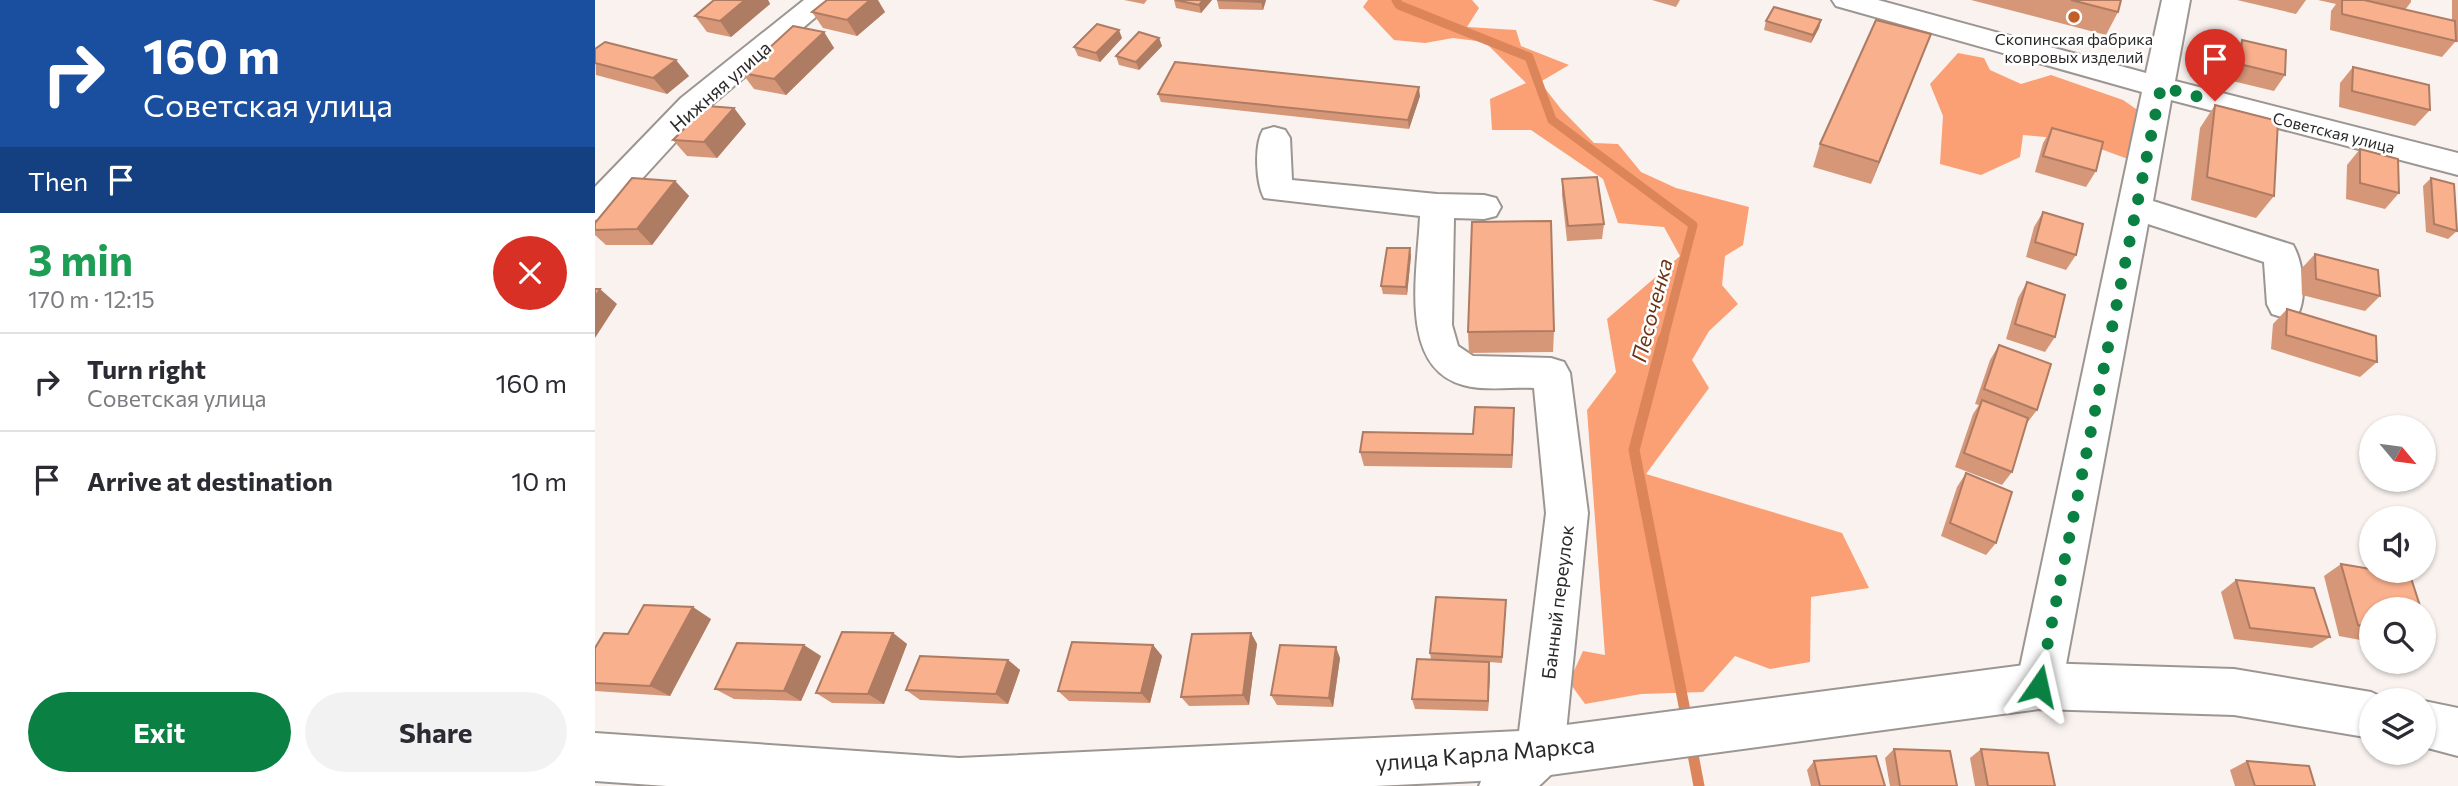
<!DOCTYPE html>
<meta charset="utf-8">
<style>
body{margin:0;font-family:Commissioner,sans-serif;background:#f2f2f3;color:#2b2b33;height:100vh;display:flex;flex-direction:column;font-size:26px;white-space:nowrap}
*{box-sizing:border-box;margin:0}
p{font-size:23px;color:#7c7c81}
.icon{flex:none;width:38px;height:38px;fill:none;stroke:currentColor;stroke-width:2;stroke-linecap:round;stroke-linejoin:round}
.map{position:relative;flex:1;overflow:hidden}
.panel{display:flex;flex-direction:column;background:#fff;width:595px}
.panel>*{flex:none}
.guide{background:#1a4fa0;color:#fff;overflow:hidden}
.needle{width:46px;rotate:119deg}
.controls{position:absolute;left:1764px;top:415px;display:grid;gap:14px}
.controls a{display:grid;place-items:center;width:77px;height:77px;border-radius:50%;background:#fff;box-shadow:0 2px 5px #0004;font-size:35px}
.pin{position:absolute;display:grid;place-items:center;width:60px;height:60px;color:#fff;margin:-72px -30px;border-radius:50% 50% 50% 0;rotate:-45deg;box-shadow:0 0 7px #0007}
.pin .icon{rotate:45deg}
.me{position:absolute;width:77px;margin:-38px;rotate:11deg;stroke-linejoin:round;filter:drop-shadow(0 0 5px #0008)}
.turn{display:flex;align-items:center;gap:24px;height:147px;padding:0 28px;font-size:32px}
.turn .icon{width:91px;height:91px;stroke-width:2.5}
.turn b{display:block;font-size:49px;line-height:60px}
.then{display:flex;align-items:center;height:66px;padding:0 28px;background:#0003;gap:14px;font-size:26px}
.round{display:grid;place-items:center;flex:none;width:74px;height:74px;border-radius:37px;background:#f2f2f3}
.head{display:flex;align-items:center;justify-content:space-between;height:119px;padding:0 28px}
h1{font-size:42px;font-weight:700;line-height:52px;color:#1e9e55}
.action{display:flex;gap:14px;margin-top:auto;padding:14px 28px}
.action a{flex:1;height:80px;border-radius:42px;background:#0b8043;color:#fff;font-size:28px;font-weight:700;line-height:80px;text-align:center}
.action a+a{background:#f2f2f3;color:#2b2b33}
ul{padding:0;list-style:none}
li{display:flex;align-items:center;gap:21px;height:98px;padding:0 28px;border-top:2px solid #e1e1e2}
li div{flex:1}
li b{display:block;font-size:26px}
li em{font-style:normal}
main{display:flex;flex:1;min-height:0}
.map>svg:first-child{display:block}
.forest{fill:#faa074}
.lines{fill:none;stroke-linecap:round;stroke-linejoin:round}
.stream-far1{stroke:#dd855a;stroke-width:9}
.stream{stroke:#dd855a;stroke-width:11}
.minor-casing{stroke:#9c9693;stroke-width:4}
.major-casing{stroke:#9c9693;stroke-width:4}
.minor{fill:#fff;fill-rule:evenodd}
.major{fill:#fff;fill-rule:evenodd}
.wall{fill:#d69779}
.shaded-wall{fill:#ae7b63}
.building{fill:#f9b08d;stroke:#ae7b63;stroke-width:2}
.route{stroke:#0b8043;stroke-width:12;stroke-dasharray:0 21.6}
.poi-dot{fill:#c25e27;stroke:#fff;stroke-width:2.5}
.labels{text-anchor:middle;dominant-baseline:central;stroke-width:5;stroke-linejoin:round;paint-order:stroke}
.far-poi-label{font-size:16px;fill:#2c2a29;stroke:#fff}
.far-street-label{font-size:16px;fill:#2c2a29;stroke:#fff}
.street-label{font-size:19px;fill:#2c2a29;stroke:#fff}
.water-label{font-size:21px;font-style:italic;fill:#6d3415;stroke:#fff}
.near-street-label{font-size:23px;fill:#2c2a29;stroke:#fff}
</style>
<main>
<section class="panel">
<div class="guide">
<div class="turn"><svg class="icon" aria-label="right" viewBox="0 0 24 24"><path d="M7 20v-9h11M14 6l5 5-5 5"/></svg><div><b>160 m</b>Советская улица</div></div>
<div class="then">Then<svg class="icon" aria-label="arrive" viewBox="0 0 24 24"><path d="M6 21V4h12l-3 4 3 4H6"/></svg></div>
</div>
<div class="head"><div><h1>3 min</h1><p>170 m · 12:15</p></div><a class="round" style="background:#d93025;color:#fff"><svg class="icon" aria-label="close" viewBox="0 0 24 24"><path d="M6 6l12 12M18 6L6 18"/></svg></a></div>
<ul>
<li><svg class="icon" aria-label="right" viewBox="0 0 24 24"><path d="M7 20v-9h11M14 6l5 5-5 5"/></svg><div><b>Turn right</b><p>Советская улица</p></div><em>160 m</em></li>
<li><svg class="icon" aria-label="arrive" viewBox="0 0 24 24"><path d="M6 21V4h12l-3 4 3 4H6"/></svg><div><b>Arrive at destination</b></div><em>10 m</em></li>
</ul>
<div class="action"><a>Exit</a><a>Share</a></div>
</section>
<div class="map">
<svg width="1863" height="786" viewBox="0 0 1863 786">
<rect width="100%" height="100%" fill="#f9f2ef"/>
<g class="forest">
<path d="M 773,0 L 877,0 L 884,8 L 872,27 L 921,30 L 926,46 L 974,65 L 945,82 L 966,109 L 999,143 L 1023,144 L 1046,172 L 1081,188 L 1154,207 L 1148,245 L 1130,256 L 1127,285 L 1143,304 L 1114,331 L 1097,360 L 1114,388 L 1051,474 L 1247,533 L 1274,588 L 1216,597 L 1215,662 L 1175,669 L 1140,656 L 1108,692 L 1046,694 L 990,704 L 974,682 L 988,651 L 1010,655 L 992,410 L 1021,372 L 1012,319 L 1085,256 L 1069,227 L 1023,223 L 1008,179 L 936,130 L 897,130 L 895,99 L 931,83 L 890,42 L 858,38 L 830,43 L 799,40 L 768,7 Z"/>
<path d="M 1363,53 L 1389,58 L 1395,70 L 1426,84 L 1456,75 L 1528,100 L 1544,111 L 1547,131 L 1533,159 L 1481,140 L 1428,135 L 1425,157 L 1386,175 L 1345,164 L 1348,116 L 1335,84 Z"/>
</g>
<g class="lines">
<path class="stream-far1" d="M 801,0 L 804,5 L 934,57 L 957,120 L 1098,225 L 1068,341"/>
<g class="stream">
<path d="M 1068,339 L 1039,450 L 1092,721"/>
<path d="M 1096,744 L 1104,786"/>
</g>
<defs>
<g id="minor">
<path d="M 209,0 L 241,0 L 108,112 L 12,217 L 0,220 L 0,187 L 86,98 Z"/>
<path d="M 1237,0 L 1283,0 L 1551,73 L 1567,0 L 1595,0 L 1580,81 L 1863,153 L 1863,175 L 1576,100 L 1558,201 L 1698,245 C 1708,262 1712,297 1703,314 L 1690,318 L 1677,314 L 1672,304 L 1669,262 L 1553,224 L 1467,686 L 1460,702 L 1444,709 L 1428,702 L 1421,686 L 1547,92 L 1241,6 Z"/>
<path d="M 679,127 L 690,130 L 695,138 L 697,180 L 842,194 L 889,195 L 901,198 L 906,207 L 901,216 L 889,219 L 859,218 L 857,325 L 863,346 L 878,356 L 956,358 L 969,362 L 975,373 L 993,513 L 969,752 L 962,769 L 944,786 L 884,786 L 891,769 L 923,740 L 951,513 L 939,388 C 916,387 889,391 868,385 C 802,367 823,269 825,216 L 669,198 C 661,183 659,145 668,130 Z"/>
</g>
<g id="major">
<path d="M 1444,663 L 1639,669 L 1776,692 L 1793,700 L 1776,700 L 1776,738 L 1639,715 L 1444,709 L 925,779 L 780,786 L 72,786 L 0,781 L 0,733 L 364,758 L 925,731 Z"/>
<path d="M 1829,701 L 1863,708 L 1863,756 L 1829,747 Z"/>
</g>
</defs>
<use href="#minor" class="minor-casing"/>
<use href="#major" class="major-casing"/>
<use href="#minor" class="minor"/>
<use href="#major" class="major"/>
</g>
<g class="wall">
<path d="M 119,0 L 173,0 L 175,4 L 136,37 L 112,32 L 100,16 Z"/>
<path d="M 529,0 L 552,0 L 549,4 Z"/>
<path d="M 579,0 L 617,0 L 606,13 L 581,8 Z"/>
<path d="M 622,0 L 671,0 L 668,10 L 624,9 Z"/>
<path d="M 1057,0 L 1085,0 L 1081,7 Z"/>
<path d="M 1376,0 L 1526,0 L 1523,12 L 1511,35 Z"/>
<path d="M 1642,0 L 1711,0 L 1701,14 Z"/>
<path d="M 1723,0 L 1816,0 L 1816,2 L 1810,10 L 1857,21 L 1857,0 L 1863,0 L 1863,42 L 1860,42 L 1847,57 L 1735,30 L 1736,11 L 1741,4 Z"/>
<path d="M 217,12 L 290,12 L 262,36 L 228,28 Z"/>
<path d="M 1226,20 L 1224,28 L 1216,43 L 1169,30 L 1171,21 Z"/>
<path d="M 229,32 L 239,48 L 191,95 L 159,89 L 147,73 Z"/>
<path d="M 1336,34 L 1276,184 L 1218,167 L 1225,144 Z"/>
<path d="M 527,38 L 505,62 L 483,56 L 479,47 Z"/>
<path d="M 564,38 L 567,46 L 544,70 L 524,65 L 521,56 Z"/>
<path d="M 1647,40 L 1690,75 L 1679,91 L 1625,78 L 1626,66 L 1636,50 L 1640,51 Z"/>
<path d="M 0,49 L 94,76 L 72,94 L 1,75 Z"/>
<path d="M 1758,67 L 1835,110 L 1820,126 L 1744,107 L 1745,83 Z"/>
<path d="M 563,94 L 825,96 L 814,129 L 566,102 Z"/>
<path d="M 1620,105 L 1679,196 L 1661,218 L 1596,200 L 1605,128 Z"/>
<path d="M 139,108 L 151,124 L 122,158 L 92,156 L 78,140 Z"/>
<path d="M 1457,128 L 1501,171 L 1491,187 L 1440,172 L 1448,143 Z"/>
<path d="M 1765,149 L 1804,193 L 1790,209 L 1751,199 L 1752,165 Z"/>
<path d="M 1836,178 L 1862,231 L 1853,239 L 1831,232 L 1828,186 Z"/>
<path d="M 967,179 L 1009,224 L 1007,239 L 972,241 L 967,195 Z"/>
<path d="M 80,181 L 94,196 L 57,245 L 11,245 L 0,235 L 0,223 Z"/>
<path d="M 1448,212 L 1481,255 L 1471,270 L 1431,257 L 1439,227 Z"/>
<path d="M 1720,254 L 1785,296 L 1770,311 L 1707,295 L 1706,269 Z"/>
<path d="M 816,256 L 812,295 L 788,294 L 786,286 Z"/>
<path d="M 1432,282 L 1460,337 L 1450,352 L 1411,339 L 1423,298 Z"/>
<path d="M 1692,309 L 1782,362 L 1765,377 L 1676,349 L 1678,324 Z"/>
<path d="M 959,331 L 958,352 L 874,353 L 873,332 Z"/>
<path d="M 1404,345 L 1442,410 L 1432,423 L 1417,472 L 1407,485 L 1360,467 L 1378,414 L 1384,405 L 1380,404 L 1395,360 Z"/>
<path d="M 919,422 L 917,468 L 769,466 L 765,452 L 878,434 Z"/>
<path d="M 1371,473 L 1401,543 L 1391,555 L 1346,536 L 1362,487 Z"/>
<path d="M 1746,564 L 1776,609 L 1776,642 L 1744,636 L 1729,576 Z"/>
<path d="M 1641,580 L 1735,637 L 1717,648 L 1639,639 L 1626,592 Z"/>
<path d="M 911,606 L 907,663 L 894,662 L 895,672 L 893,711 L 820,709 L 817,699 L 884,661 L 836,659 L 835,653 Z"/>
<path d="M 116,619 L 75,696 L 0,691 L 0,648 L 33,634 Z"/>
<path d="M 298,633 L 312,644 L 289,704 L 237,703 L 221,693 Z"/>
<path d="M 656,633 L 662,644 L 654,705 L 594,706 L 586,697 Z"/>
<path d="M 558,645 L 567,656 L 555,703 L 474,701 L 463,691 Z"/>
<path d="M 226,656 L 206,701 L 139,699 L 120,689 Z"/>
<path d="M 745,658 L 738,707 L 682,705 L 676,695 Z"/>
<path d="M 413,660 L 425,670 L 413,704 L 325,700 L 311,690 Z"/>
<path d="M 1299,749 L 1362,786 L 1295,786 L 1290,758 Z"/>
<path d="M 1386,749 L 1460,786 L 1380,786 L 1375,758 Z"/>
<path d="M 1219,761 L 1290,786 L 1216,786 L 1212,770 Z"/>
<path d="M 1652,761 L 1720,786 L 1640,786 L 1635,770 Z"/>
</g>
<g class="shaded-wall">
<path d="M 150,0 L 173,0 L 175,4 L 136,37 L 125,21 Z"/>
<path d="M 275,0 L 283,0 L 290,12 L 262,36 L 252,20 Z"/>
<path d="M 608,0 L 617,0 L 606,13 L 604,5 Z"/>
<path d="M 666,0 L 671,0 L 668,10 L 666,2 Z"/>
<path d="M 1226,20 L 1224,28 L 1216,43 L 1218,35 Z"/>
<path d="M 524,30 L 527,38 L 505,62 L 501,53 Z"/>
<path d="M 229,32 L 239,48 L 191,95 L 179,79 Z"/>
<path d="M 1336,34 L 1327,57 L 1276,184 L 1284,162 Z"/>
<path d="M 564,38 L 567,46 L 544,70 L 541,62 Z"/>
<path d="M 81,60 L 94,76 L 72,94 L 58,78 Z"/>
<path d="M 824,87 L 825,96 L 814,129 L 813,120 Z"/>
<path d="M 139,108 L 151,124 L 122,158 L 109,142 Z"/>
<path d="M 80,181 L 94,196 L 57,245 L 42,229 Z"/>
<path d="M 815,248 L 816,256 L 812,295 L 811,287 Z"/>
<path d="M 5,289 L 22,304 L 0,338 L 0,297 Z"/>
<path d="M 919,408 L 919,422 L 917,468 L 917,455 Z"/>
<path d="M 98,607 L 116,619 L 75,696 L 55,686 Z"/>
<path d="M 298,633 L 312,644 L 289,704 L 273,694 Z"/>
<path d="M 656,633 L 662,644 L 654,705 L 648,695 Z"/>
<path d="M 209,645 L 226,656 L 206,701 L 189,691 Z"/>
<path d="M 558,645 L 567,656 L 555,703 L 546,693 Z"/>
<path d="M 741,647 L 745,658 L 738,707 L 734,698 Z"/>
<path d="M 413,660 L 425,670 L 413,704 L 401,694 Z"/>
<path d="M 894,662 L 895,672 L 893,711 L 893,701 Z"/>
</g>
<g class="building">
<path d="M 119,0 L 150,0 L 125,21 L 100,16 Z"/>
<path d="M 232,0 L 275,0 L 252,20 L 217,12 Z"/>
<path d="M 580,0 L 608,0 L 604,5 Z"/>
<path d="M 622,0 L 666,0 L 666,2 Z"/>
<path d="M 1476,0 L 1526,0 L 1523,12 Z"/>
<path d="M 1747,0 L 1769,0 L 1860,21 L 1861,41 L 1747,14 Z"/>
<path d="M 1179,7 L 1226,20 L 1218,35 L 1171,21 Z"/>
<path d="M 1281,20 L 1336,34 L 1284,162 L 1225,144 Z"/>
<path d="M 502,24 L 524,30 L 501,53 L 479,47 Z"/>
<path d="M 198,26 L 229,32 L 179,79 L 147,73 Z"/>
<path d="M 544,32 L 564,38 L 541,62 L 521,56 Z"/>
<path d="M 1647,40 L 1691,50 L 1690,75 L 1636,62 L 1636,50 L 1646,52 Z"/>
<path d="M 10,42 L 81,60 L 58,78 L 0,63 L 0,49 Z"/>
<path d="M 580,62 L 824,87 L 813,120 L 563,94 Z"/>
<path d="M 1758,67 L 1834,85 L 1835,110 L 1757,91 Z"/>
<path d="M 1620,105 L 1683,121 L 1679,196 L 1612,177 Z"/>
<path d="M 112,106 L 139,108 L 109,142 L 78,140 Z"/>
<path d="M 1457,128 L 1508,142 L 1501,171 L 1448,156 Z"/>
<path d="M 1765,149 L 1803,159 L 1804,193 L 1765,183 Z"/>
<path d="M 1002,177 L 1009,224 L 973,226 L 967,179 Z"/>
<path d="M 37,178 L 80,181 L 42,229 L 0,230 L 0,223 Z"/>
<path d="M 1836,178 L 1859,184 L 1862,231 L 1839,224 Z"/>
<path d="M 1448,212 L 1488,224 L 1481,255 L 1440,242 Z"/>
<path d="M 956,221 L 959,331 L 873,332 L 877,222 Z"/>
<path d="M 792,248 L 815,248 L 811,287 L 786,286 Z"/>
<path d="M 1720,254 L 1783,270 L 1785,296 L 1721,279 Z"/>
<path d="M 1432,282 L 1470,295 L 1460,337 L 1420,324 Z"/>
<path d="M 0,289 L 5,289 L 0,297 Z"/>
<path d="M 1692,309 L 1781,336 L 1782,362 L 1691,335 Z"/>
<path d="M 1404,345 L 1456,364 L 1442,410 L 1389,389 Z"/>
<path d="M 1387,400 L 1433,418 L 1417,472 L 1369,453 Z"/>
<path d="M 880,407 L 919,408 L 917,455 L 765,452 L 768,432 L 878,434 Z"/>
<path d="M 1371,473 L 1417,492 L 1401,543 L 1355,523 Z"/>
<path d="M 1746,564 L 1776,569 L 1776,570 L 1786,570 L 1815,575 L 1826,609 L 1776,609 L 1776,628 L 1763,625 Z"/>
<path d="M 1641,580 L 1719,588 L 1735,637 L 1655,628 Z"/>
<path d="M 841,597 L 911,600 L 907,657 L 835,653 Z"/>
<path d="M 49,605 L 98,607 L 55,686 L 0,683 L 0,648 L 9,633 L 33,634 Z"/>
<path d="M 1829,618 L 1835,637 L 1829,636 Z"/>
<path d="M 247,632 L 298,633 L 273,694 L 221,693 Z"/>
<path d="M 656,633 L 648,695 L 586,697 L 597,634 Z"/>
<path d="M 477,642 L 558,645 L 546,693 L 463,691 Z"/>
<path d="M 142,643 L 209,645 L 189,691 L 120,689 Z"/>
<path d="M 685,645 L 741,647 L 734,698 L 676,695 Z"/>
<path d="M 325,656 L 413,660 L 401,694 L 311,690 Z"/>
<path d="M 822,659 L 894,662 L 893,701 L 817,699 Z"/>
<path d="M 1299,749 L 1355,751 L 1362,786 L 1305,786 Z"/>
<path d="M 1386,749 L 1453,753 L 1460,786 L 1393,786 Z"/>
<path d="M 1281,756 L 1290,786 L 1225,786 L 1219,761 Z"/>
<path d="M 1652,761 L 1714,766 L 1720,786 L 1660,786 Z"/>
</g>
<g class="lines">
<path class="route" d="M 1444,686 L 1566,87 L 1620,101"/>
</g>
<circle class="poi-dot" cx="1479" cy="17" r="7"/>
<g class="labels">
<g class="far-poi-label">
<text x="1479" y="38">Скопинская фабрика<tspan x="1479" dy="18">ковровых изделий</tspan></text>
</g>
<g class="far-street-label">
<text transform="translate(1739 132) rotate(14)">Советская улица</text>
</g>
<g class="street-label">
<text transform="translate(125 86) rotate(-41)">Нижняя улица</text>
<text transform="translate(962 602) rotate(-83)">Банный переулок</text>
</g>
<g class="water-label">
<text transform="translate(1056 310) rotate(-75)">Песоченка</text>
</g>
<g class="near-street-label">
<text transform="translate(890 753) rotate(-5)">улица Карла Маркса</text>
</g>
</g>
</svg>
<div class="controls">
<a><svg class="needle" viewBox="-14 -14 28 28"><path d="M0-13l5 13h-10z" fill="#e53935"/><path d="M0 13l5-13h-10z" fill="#7c7c81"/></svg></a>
<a><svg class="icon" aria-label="sound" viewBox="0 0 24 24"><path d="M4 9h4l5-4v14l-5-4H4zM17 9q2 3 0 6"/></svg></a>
<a><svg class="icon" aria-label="search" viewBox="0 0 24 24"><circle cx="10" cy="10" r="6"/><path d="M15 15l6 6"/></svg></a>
<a><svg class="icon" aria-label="layers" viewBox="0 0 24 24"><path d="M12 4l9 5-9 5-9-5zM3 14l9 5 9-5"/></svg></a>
</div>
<div class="pin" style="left:1620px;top:101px;background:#d93025"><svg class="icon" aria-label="arrive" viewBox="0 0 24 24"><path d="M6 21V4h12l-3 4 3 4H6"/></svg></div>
<svg class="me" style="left:1444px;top:686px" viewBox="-20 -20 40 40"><path d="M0-17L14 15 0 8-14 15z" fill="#0b8043" stroke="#fff" stroke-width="4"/></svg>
</div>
</main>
